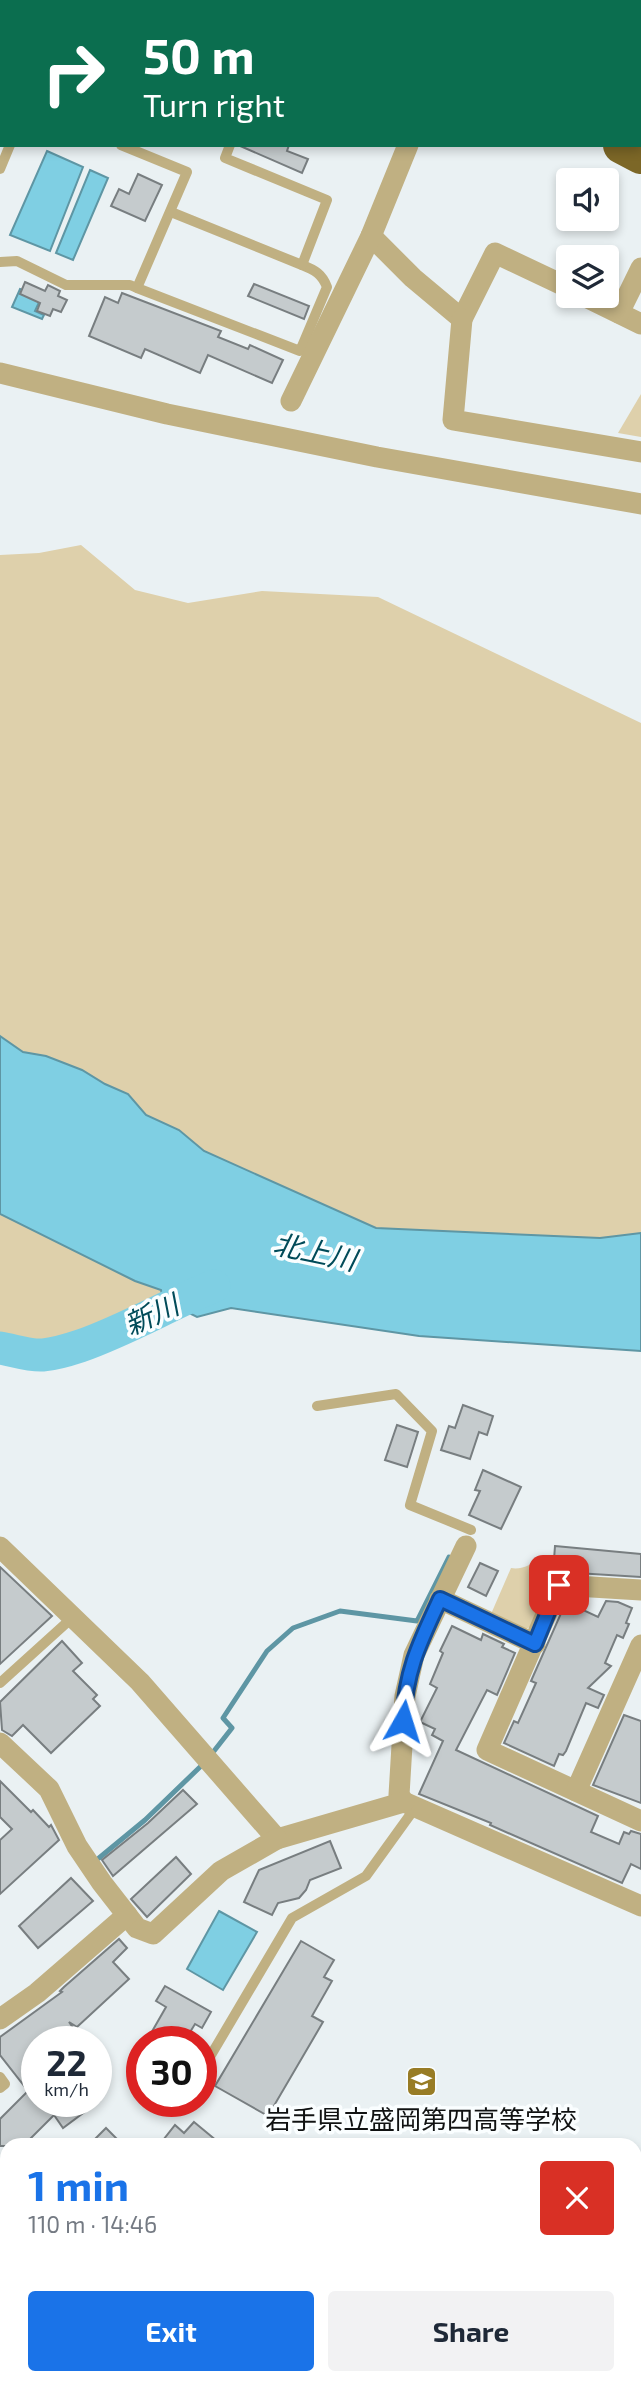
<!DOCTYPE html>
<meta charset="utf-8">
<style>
body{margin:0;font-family:"Exo 2","Noto Sans JP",sans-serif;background:#f2f2f3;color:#1f2937;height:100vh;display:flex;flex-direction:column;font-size:26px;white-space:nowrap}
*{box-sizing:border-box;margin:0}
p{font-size:23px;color:#747a83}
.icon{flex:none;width:38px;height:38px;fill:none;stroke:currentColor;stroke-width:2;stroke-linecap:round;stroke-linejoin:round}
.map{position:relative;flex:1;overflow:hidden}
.panel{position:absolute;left:0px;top:2138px;width:642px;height:247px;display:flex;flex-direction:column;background:#fff;border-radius:21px 21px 0 0;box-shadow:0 4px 10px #0003}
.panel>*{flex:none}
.top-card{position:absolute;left:0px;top:0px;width:642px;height:147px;box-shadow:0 4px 10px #0003;background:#0b6e4f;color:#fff;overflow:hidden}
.buttons{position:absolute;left:556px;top:168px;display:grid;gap:14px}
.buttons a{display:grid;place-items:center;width:63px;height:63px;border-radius:7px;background:#fff;box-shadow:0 4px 10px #0003;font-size:35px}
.speed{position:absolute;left:21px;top:2026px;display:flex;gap:14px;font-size:35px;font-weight:700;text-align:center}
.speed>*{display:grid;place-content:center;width:91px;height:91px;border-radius:50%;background:#fff;box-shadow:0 4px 10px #0003;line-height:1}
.speed small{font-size:18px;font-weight:400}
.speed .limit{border:10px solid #d22;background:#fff;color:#111}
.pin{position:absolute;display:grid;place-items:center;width:60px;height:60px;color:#fff;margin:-30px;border-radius:14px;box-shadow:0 4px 10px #0006}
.me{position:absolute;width:77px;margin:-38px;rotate:6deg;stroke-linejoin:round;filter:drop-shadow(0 0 5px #0008)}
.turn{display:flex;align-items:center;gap:24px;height:147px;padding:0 28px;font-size:32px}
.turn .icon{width:91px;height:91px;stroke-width:2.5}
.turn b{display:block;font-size:49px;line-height:60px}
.round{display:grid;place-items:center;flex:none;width:74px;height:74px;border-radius:7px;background:#f2f2f3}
.head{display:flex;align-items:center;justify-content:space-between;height:119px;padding:0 28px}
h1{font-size:42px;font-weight:700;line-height:52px;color:#1a73e8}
.cta{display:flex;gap:14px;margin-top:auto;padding:14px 28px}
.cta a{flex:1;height:80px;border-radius:7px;background:#1a73e8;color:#fff;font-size:28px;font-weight:700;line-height:80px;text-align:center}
.cta a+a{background:#f2f2f3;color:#1f2937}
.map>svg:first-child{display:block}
.green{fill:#ded0ab}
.water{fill:#7fcfe3;stroke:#5e96a4;stroke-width:2}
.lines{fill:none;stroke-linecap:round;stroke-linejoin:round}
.stream{stroke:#5e96a4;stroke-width:5}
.river{stroke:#7fcfe3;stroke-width:33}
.building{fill:#c5cbcd;stroke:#787e80;stroke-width:2}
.lane{stroke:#c0b082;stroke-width:10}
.street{stroke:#c0b082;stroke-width:21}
.highway{stroke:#7c6727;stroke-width:38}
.route-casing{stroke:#114b97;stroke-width:18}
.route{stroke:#1a73e8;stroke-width:12}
.labels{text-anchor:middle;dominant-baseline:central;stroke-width:7;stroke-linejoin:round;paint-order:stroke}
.poi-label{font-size:26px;fill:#101212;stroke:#fafeff}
.water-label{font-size:28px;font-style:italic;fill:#004b59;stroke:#fafeff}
</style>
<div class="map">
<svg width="641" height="2385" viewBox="0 0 641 2385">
<rect width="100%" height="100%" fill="#eaf1f3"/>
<g class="green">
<path d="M 641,394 L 641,437 L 618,433 Z"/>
<path d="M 81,545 L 135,590 L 188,603 L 262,591 L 378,597 L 641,723 L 641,1233 L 600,1238 L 376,1228 L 204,1151 L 179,1130 L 146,1115 L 128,1094 L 105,1084 L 82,1070 L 46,1056 L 23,1052 L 0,1036 L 0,555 L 39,553 Z"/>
<path d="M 0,1214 L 135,1281 L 162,1290 L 163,1300 L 62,1337 L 43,1340 L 0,1335 Z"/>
<path d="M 541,1557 L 552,1579 L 534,1625 L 526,1629 L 491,1614 L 511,1568 C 522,1570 533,1564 541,1557 Z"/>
<path d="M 487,2378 L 543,2378 L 555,2385 L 483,2385 Z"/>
</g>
<g class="water">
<path d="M 47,151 L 83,167 L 50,251 L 10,235 Z"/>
<path d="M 90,170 L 108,178 L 73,260 L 56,253 Z"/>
<path d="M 20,289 L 41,298 L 35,311 L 44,315 L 42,319 L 12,307 Z"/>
<path d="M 0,1036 L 23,1052 L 46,1056 L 82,1070 L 105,1084 L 128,1094 L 146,1115 L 179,1130 L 204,1151 L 376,1228 L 600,1238 L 641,1233 L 641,1351 L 419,1336 L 231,1308 L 197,1317 L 163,1300 L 161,1290 L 135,1281 L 0,1214 Z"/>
<path d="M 219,1911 L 257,1932 L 223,1990 L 187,1969 Z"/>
</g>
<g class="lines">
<g class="stream">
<path d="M 214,1751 L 232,1728 L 223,1718 L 267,1651 L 293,1628 L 340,1611 L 417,1621 L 449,1557"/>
<path d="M 99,1858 L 145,1820 L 200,1767"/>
</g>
<path class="river" d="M 0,1348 C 13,1350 29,1356 43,1355 C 55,1354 68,1350 80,1346 C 126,1330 168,1305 214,1286"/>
</g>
<g class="building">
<path d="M 238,145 L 289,145 L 287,151 L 308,159 L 302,173 Z"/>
<path d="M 138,174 L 162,185 L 145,221 L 111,206 L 119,189 L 129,194 Z"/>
<path d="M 25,282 L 45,291 L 48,285 L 60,291 L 58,296 L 67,300 L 61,312 L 53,309 L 50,316 L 37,311 L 40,303 L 20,294 Z"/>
<path d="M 254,284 L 309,306 L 304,319 L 248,296 Z"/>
<path d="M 122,293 L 221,331 L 218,337 L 248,349 L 250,345 L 283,360 L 272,383 L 208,355 L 200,373 L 145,349 L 141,358 L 89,336 L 105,297 L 118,303 Z"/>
<path d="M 463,1405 L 493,1416 L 487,1435 L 479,1432 L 470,1459 L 441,1450 L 449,1426 L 455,1428 Z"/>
<path d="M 397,1425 L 418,1432 L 407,1467 L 385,1460 Z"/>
<path d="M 483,1470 L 521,1487 L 501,1529 L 469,1515 L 480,1491 L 475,1490 Z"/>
<path d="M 555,1546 L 641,1554 L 641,1577 L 560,1572 L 553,1573 Z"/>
<path d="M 480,1563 L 498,1571 L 486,1596 L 468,1587 Z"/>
<path d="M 0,1567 L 52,1616 L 0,1664 Z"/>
<path d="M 606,1601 L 618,1602 L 632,1608 L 626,1623 L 629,1624 L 623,1638 L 617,1635 L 605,1663 L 611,1666 L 588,1688 L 604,1695 L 598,1708 L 586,1703 L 566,1751 L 563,1755 L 559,1754 L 554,1766 L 504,1743 L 514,1721 L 518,1723 L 536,1683 L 531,1681 L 566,1602 L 598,1617 Z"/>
<path d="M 452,1626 L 481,1640 L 483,1634 L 504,1644 L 502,1647 L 515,1653 L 497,1695 L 487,1690 L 456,1750 L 598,1816 L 591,1832 L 619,1844 L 624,1832 L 629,1834 L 631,1831 L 641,1834 L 641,1869 L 631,1864 L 622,1883 L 490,1825 L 491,1823 L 419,1794 L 443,1741 L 432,1735 L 435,1729 L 420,1722 L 437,1688 L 430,1684 L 443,1653 L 440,1651 Z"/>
<path d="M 62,1641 L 82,1663 L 73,1671 L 97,1695 L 93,1699 L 100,1706 L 51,1753 L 23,1725 L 12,1736 L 2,1730 L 0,1702 Z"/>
<path d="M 624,1715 L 641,1721 L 641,1803 L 593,1785 Z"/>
<path d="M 0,1781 L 31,1812 L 33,1810 L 49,1827 L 51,1825 L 59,1840 L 0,1894 L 0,1840 L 12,1829 L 0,1817 Z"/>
<path d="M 183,1790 L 197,1804 L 113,1876 L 102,1860 L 148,1823 Z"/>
<path d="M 330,1841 L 341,1868 L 310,1880 L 306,1890 L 299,1898 L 278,1903 L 272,1915 L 244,1902 L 259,1870 Z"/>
<path d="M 176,1857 L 191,1874 L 147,1917 L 131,1899 Z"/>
<path d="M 71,1878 L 93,1901 L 38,1948 L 19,1926 Z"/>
<path d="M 119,1939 L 127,1948 L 113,1962 L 129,1979 L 77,2027 L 69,2022 L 83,2042 L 37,2042 L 37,2102 L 98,2102 L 63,2128 L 54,2115 L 23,2146 L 0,2146 L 0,2119 L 28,2091 L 0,2055 L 0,2037 L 62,1992 L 60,1991 L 64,1987 Z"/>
<path d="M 301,1941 L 334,1960 L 324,1977 L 332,1981 L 312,2016 L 323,2022 L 268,2116 L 215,2086 Z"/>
<path d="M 165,1986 L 211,2012 L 202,2028 L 195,2024 L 184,2042 L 146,2042 L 166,2007 L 156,2001 Z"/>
<path d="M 194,2122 L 223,2146 L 171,2146 L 164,2139 L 175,2125 L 184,2133 Z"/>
<path d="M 106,2128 L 116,2138 L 109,2146 L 88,2146 Z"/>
</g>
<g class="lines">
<g class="lane">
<path d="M 257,2 L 258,0"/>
<path d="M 0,95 L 2,96"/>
<path d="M 121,145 L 187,172 L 137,288 L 300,351 L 327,287 C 322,274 315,270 302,265"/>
<path d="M 0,169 L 10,145"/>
<path d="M 171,212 L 302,265 L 327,200 L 225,158 L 230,145"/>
<path d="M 0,262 L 17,261 L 66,285 L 130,285 L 137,288"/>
<path d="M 317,1406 L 396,1394 L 432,1431 L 410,1505 L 471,1530"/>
<path d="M 0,1683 L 73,1617"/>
<path d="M 201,2072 L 292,1918 L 366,1876 L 415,1808"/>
<path d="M 0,2077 L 5,2084 L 0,2088"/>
<path d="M 0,2275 L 4,2272"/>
<path d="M 562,2378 L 574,2385"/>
</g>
<g class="street">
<path d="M 371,236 L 413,278 L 462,319 L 495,253 L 569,288"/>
<path d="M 584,296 L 641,324"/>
<path d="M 619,313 L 641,268"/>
<path d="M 462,319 L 453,420 L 641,452"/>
<path d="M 0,373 L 167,414 L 377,457 L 641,504"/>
<path d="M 291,401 L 371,236 L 408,145"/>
<path d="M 466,1546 L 414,1655 L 405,1696 L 399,1795 L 404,1802 L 641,1906"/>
<path d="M 0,1547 L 140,1682 L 277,1839 L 404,1802"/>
<path d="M 641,1590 L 559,1585 L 487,1750 L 641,1821"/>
<path d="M 440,1599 L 535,1644"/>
<path d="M 0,1743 L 49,1789 L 77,1846 L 102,1883 L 137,1928 L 153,1934 L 221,1871 L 277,1839"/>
<path d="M 576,1791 L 641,1645"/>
<path d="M 0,2019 L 37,1993 L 127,1915"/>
<path d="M 637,2385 L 641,2378"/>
</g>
<g class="highway">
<path d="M 313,0 L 317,2"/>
<path d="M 373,0 L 378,2"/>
<path d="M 640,123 L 641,123"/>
<path d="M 622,145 L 641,155"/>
</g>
</g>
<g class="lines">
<defs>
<path id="route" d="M 403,1721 C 406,1670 419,1644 440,1599 L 535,1644 L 559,1585"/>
</defs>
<use href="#route" class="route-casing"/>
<use href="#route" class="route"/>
</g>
<defs>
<symbol id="school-square" viewBox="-11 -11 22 22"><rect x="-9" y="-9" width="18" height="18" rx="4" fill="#987c25" stroke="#fafeff"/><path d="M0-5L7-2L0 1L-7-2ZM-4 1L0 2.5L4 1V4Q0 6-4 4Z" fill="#fff"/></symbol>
</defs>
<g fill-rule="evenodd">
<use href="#school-square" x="404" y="2064" width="35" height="35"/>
</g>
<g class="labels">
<g class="poi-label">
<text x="421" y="2118">岩手県立盛岡第四高等学校</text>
</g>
<g class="water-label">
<text transform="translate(315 1251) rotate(12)">北上川</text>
<text transform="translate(151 1314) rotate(-25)">新川</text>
</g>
</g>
</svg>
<div class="buttons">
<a><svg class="icon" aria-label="sound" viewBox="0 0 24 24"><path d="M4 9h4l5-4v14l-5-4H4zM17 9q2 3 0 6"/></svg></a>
<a><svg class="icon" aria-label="layers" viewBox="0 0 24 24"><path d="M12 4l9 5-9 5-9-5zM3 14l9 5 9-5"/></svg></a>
</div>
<div class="speed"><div>22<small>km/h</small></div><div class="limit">30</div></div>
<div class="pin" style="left:559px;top:1585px;background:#d93025"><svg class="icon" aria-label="arrive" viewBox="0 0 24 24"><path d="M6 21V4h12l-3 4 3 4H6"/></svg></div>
<svg class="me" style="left:403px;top:1721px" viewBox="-20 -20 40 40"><path d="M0-17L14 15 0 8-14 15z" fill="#1a73e8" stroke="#fff" stroke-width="4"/></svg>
<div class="top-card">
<div class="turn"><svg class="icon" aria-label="right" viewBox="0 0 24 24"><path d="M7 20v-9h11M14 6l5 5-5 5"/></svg><div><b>50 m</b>Turn right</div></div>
</div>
<section class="panel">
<div class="head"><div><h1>1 min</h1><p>110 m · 14:46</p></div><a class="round" style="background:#d93025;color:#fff"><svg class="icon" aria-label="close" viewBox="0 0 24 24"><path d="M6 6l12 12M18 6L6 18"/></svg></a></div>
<div class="cta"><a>Exit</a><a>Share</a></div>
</section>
</div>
